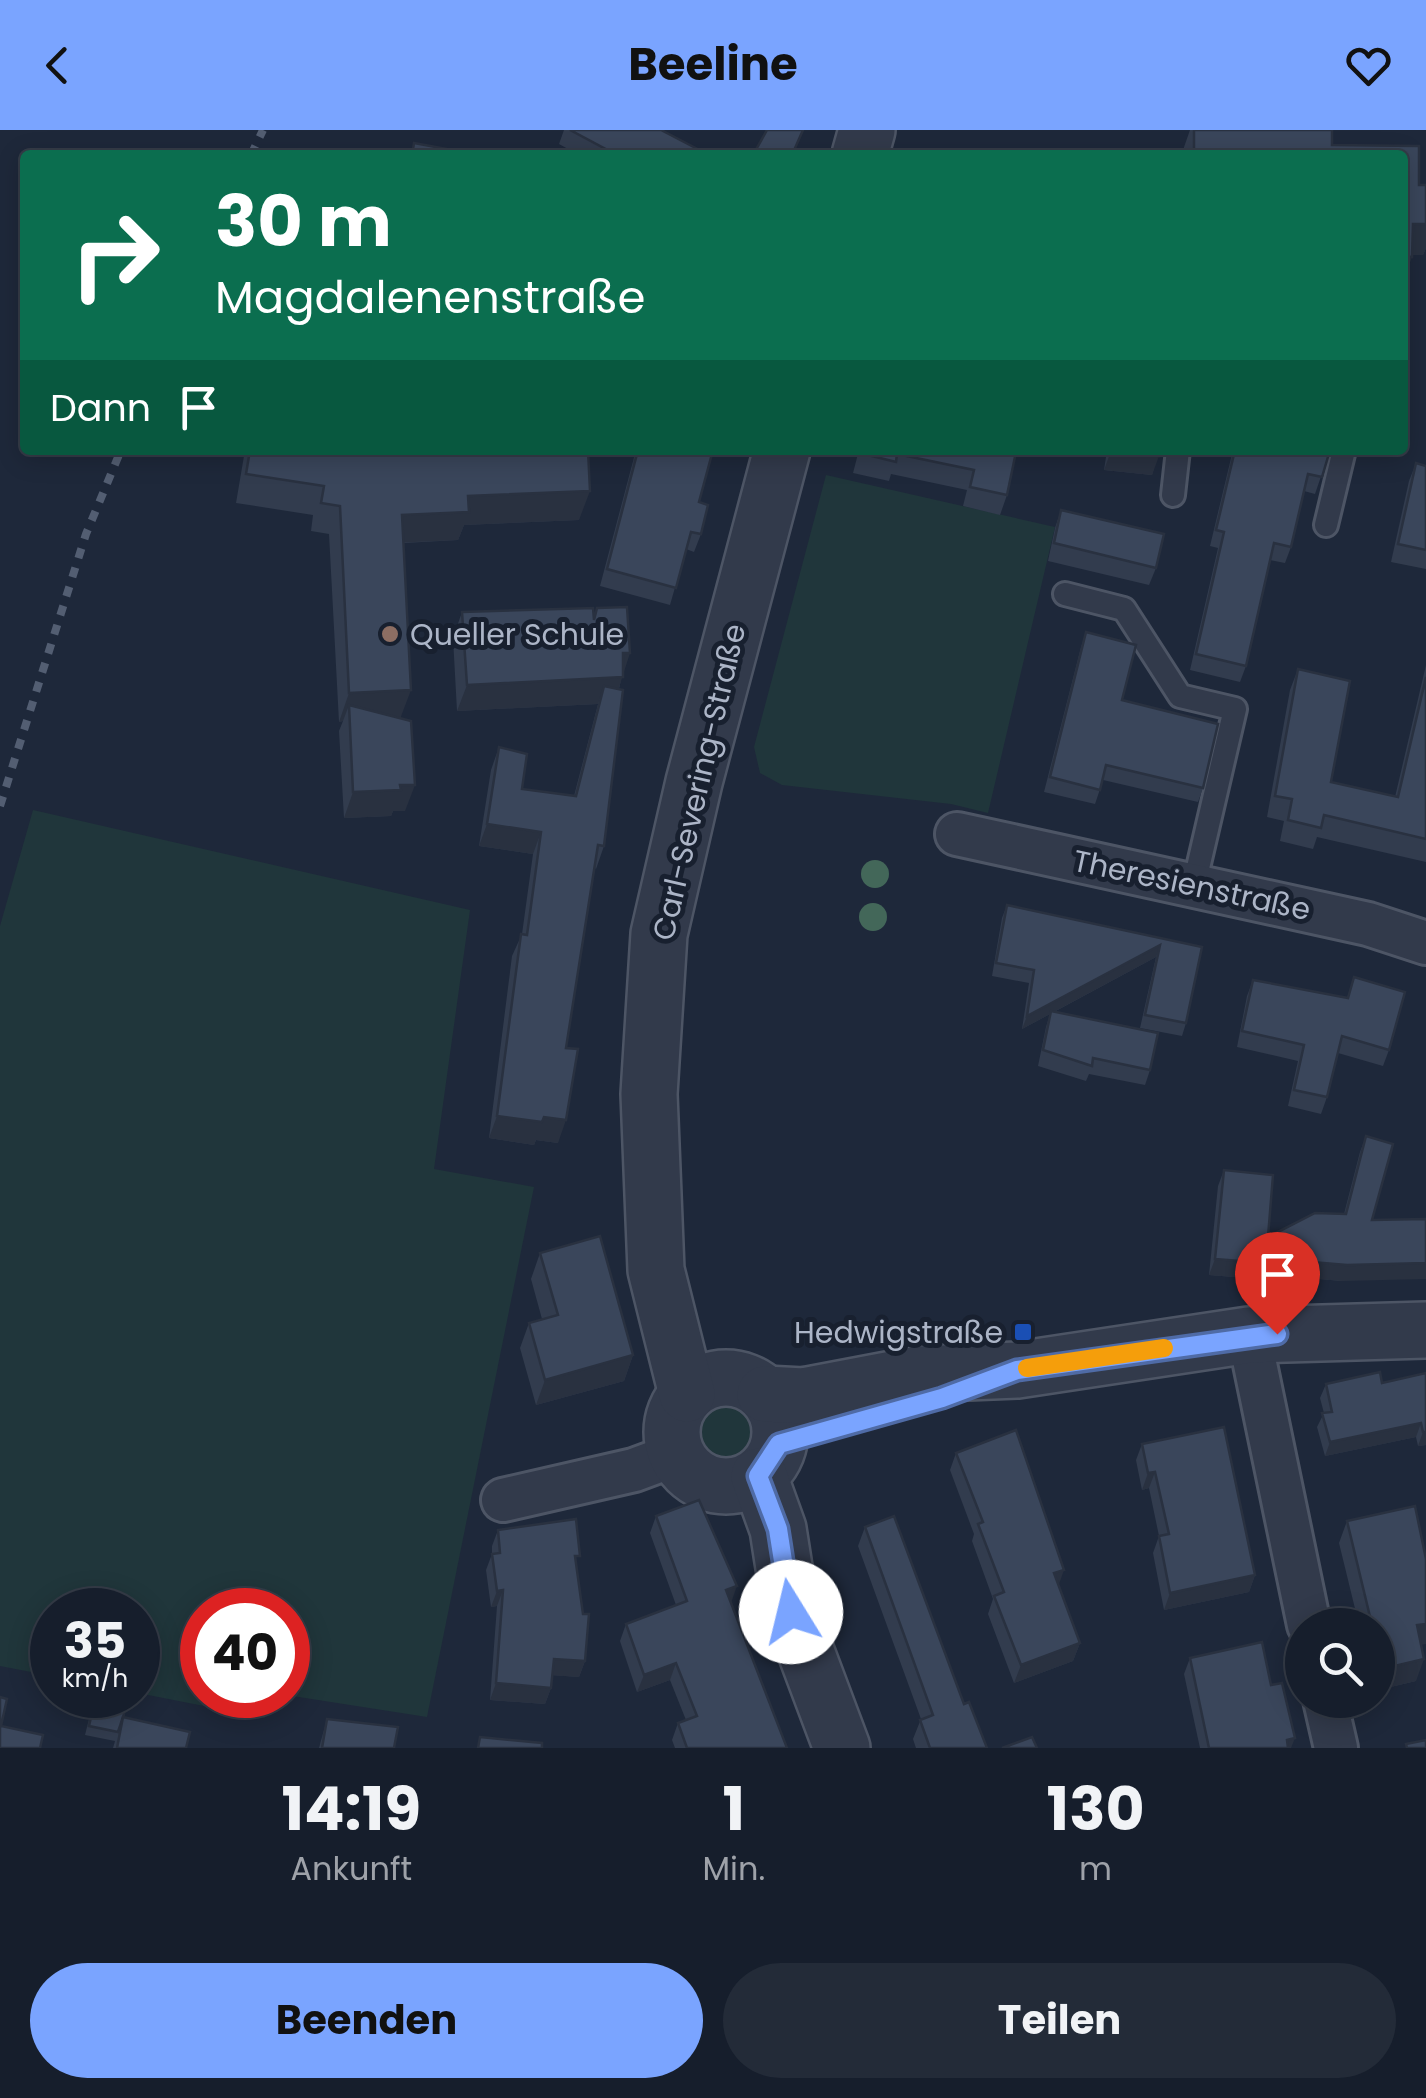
<!DOCTYPE html>
<html lang="de">
<meta charset="utf-8">
<style>
body{margin:0;font-family:Poppins,sans-serif;background:#232b38;color:#f1f3f6;height:100vh;display:flex;flex-direction:column;font-size:38px;white-space:nowrap}
*{box-sizing:border-box;margin:0}
p{font-size:32px;color:#9ea2a9}
.icon{flex:none;width:55px;height:55px;fill:none;stroke:currentColor;stroke-width:2;stroke-linecap:round;stroke-linejoin:round}
.map{position:relative;height:1618px;overflow:hidden}
.panel{display:flex;flex-direction:column;background:#161e2c;flex:1}
.panel>*{flex:none}
.guide{position:absolute;left:20px;top:20px;width:1388px;height:305px;border-radius:10px;box-shadow:0 5px 25px #0003,0 0 0 2px #353c48;background:#0b6e4f;color:#fff;overflow:hidden}
.controls{position:absolute;left:1285px;top:1478px;display:grid;gap:20px}
.controls a{display:grid;place-items:center;width:110px;height:110px;border-radius:50%;background:#161e2c;box-shadow:0 5px 25px #0003,0 0 0 2px #353c48;font-size:50px}
.speed{position:absolute;left:30px;top:1458px;display:flex;gap:20px;font-size:50px;font-weight:700;text-align:center}
.speed>*{display:grid;place-content:center;width:130px;height:130px;border-radius:50%;background:#161e2c;box-shadow:0 5px 25px #0003,0 0 0 2px #353c48;line-height:1}
.speed small{font-size:25px;font-weight:400}
.speed .limit{border:15px solid #d22;background:#fff;color:#111}
.pin{position:absolute;display:grid;place-items:center;width:85px;height:85px;color:#fff;margin:-102px -42px;border-radius:50% 50% 50% 0;rotate:-45deg;box-shadow:0 0 10px #0007}
.pin .icon{rotate:45deg}
.me{position:absolute;width:110px;margin:-55px;rotate:351deg;stroke-linejoin:round;filter:drop-shadow(0 0 8px #0008)}
.turn{display:flex;align-items:center;gap:35px;height:210px;padding:0 30px;font-size:45px}
.turn .icon{width:130px;height:130px;stroke-width:2.5}
.turn b{display:block;font-size:70px;line-height:85px}
.then{display:flex;align-items:center;height:95px;padding:0 30px;background:#0003;gap:20px;font-size:38px}
.eta{display:flex;justify-content:space-evenly;align-items:center;height:170px;text-align:center}
.eta b{font-size:60px;font-weight:700;line-height:70px}
.primary-button{display:flex;gap:20px;margin-top:auto;padding:20px 30px}
.primary-button a{flex:1;height:115px;border-radius:60px;background:#7aa4ff;color:#111;font-size:40px;font-weight:700;line-height:115px;text-align:center}
.primary-button a+a{background:#232b38;color:#f1f3f6}
header{display:flex;justify-content:space-between;align-items:center;height:130px;padding:0 30px;background:#7aa4ff;color:#111;font-size:45px;font-weight:700}
.map>svg:first-child{display:block}
.green{fill:#20363b}
.lines{fill:none;stroke-linecap:round;stroke-linejoin:round}
.service-casing{stroke:#4d5565;stroke-width:28}
.minor-casing{stroke:#4d5565;stroke-width:48}
.tertiary-casing{stroke:#4d5565;stroke-width:60}
.service{stroke:#323a4b;stroke-width:22}
.minor{stroke:#323a4b;stroke-width:42}
.tertiary{stroke:#323a4b;stroke-width:55}
.rail{stroke:#535e72;stroke-width:8;stroke-dasharray:10 10;stroke-linecap:butt}
.tree{fill:#436759}
.wall{fill:#323c4e}
.shaded-wall{fill:#293140}
.building{fill:#3a465b;stroke:#293140;stroke-width:2.5}
.route-casing{stroke:#4f6ba6;stroke-width:25}
.route{stroke:#7aa4ff;stroke-width:18}
.slow{stroke:#f59e0b;stroke-width:18}
.education-dot{fill:#8d6e63;stroke:#18202f;stroke-width:4}
.transit-dot{fill:#1a4fb4;stroke:#18202f;stroke-width:4}
.labels{text-anchor:middle;dominant-baseline:central;stroke-width:10;stroke-linejoin:round;paint-order:stroke}
.poi-label{font-size:30px;fill:#acb5c7;stroke:#18202f;text-anchor:start}
.street-label{font-size:30px;fill:#acb5c7;stroke:#18202f}
</style>
<header><svg class="icon" aria-label="back" viewBox="0 0 24 24"><path d="M15 5l-7 7 7 7"/></svg>Beeline<svg class="icon" aria-label="heart" viewBox="0 0 24 24"><path d="M12 20l-8-8c-3-5 5-10 8-4 3-6 11-1 8 4z"/></svg></header>
<div class="map">
<svg width="1426" height="1618" viewBox="0 0 1426 1618">
<rect width="100%" height="100%" fill="#1e283a"/>
<g class="green">
<path d="M 826,345 L 1055,397 L 988,683 L 951,674 L 782,655 L 760,643 L 754,617 Z"/>
<path d="M 33,680 L 470,780 L 434,1039 L 534,1057 L 427,1587 L 286,1565 L 288,1480 L 202,1480 L 202,1565 L 269,1565 L 265,1588 L 138,1563 L 138,1480 L 52,1480 L 52,1546 L 0,1536 L 0,796 Z"/>
<circle cx="727" cy="1303" r="28"/>
</g>
<g class="lines">
<defs>
<g id="service">
<path d="M 1173,365 L 1178,320"/>
<path d="M 1326,395 L 1344,320"/>
<path d="M 1065,464 L 1124,479 L 1180,566 L 1235,579 L 1194,755"/>
</g>
<g id="minor">
<path d="M 957,704 L 1368,794 L 1426,813"/>
<path d="M 1249,1205 L 1309,1495"/>
<path d="M 503,1370 L 634,1340 L 677,1324"/>
<path d="M 1325,1570 L 1336,1618"/>
</g>
<g id="tertiary">
<path d="M 860,25 L 867,0"/>
<circle cx="726" cy="1302" r="54"/>
<path d="M 687,1264 L 656,1140 L 649,964 L 659,804 L 694,652 L 782,320"/>
<path d="M 765,1264 L 803,1266 L 919,1244 L 1017,1240 L 1249,1205 L 1426,1200"/>
<path d="M 759,1346 L 778,1399 L 791,1482 L 842,1618"/>
</g>
</defs>
<use href="#service" class="service-casing"/>
<use href="#minor" class="minor-casing"/>
<use href="#tertiary" class="tertiary-casing"/>
<use href="#service" class="service"/>
<use href="#minor" class="minor"/>
<use href="#tertiary" class="tertiary"/>
<g class="rail">
<path d="M 251,25 L 263,0"/>
<path d="M 0,676 L 86,404 L 121,320"/>
</g>
</g>
<g class="tree">
<circle cx="875" cy="744" r="14"/>
<circle cx="873" cy="787" r="14"/>
</g>
<g class="wall">
<path d="M 564,0 L 661,0 L 709,25 L 579,25 L 559,14 Z"/>
<path d="M 1190,0 L 1332,0 L 1332,15 L 1419,16 L 1419,55 L 1426,55 L 1426,118 L 1423,125 L 1412,125 L 1402,153 L 1402,25 L 1183,25 L 1183,20 Z"/>
<path d="M 245,320 L 588,320 L 579,390 L 464,395 L 458,410 L 404,413 L 401,588 L 405,681 L 393,681 L 391,686 L 344,688 L 339,601 L 343,591 L 339,592 L 329,404 L 311,401 L 313,385 L 236,373 Z"/>
<path d="M 636,320 L 713,320 L 699,372 L 701,404 L 694,422 L 686,419 L 670,475 L 600,456 Z"/>
<path d="M 859,320 L 1009,320 L 1007,365 L 1000,385 L 963,376 L 967,360 L 891,344 L 889,351 L 853,343 Z"/>
<path d="M 1044,320 L 1159,320 L 1152,345 L 1104,340 L 1106,327 Z"/>
<path d="M 1233,320 L 1330,320 L 1315,364 L 1304,361 L 1291,417 L 1285,433 L 1270,430 L 1246,536 L 1240,552 L 1190,540 L 1218,418 L 1210,416 Z"/>
<path d="M 1416,333 L 1426,336 L 1426,439 L 1391,432 L 1409,351 Z"/>
<path d="M 1061,380 L 1156,438 L 1149,455 L 1048,431 L 1055,398 Z"/>
<path d="M 462,482 L 594,487 L 623,541 L 619,559 L 604,716 L 596,739 L 595,738 L 566,918 L 558,1013 L 536,1010 L 534,1015 L 489,1008 L 512,826 L 522,804 L 533,724 L 479,716 L 491,640 L 499,617 L 522,659 L 574,666 L 598,574 L 457,581 L 453,508 Z"/>
<path d="M 1086,502 L 1122,570 L 1203,658 L 1198,672 L 1103,650 L 1095,674 L 1044,662 L 1081,517 Z"/>
<path d="M 1426,535 L 1426,732 L 1317,707 L 1313,719 L 1280,711 L 1284,691 L 1267,687 L 1290,560 L 1298,539 L 1331,652 L 1395,667 Z"/>
<path d="M 1007,775 L 1202,817 L 1186,893 L 1182,906 L 1140,898 L 1156,827 L 1054,882 L 1150,940 L 1145,955 L 1089,944 L 1086,951 L 1038,936 L 1046,897 L 1050,884 L 1022,899 L 1029,853 L 992,846 L 1002,788 Z"/>
<path d="M 1354,847 L 1389,920 L 1383,936 L 1338,923 L 1327,967 L 1321,984 L 1288,976 L 1298,931 L 1237,917 L 1247,866 L 1253,850 L 1347,868 Z"/>
<path d="M 1366,1006 L 1342,1151 L 1261,1144 L 1259,1149 L 1209,1145 L 1218,1056 L 1224,1040 L 1268,1107 L 1344,1084 L 1360,1022 Z"/>
<path d="M 540,1123 L 633,1225 L 624,1251 L 536,1275 L 520,1218 L 529,1193 L 542,1189 L 531,1149 Z"/>
<path d="M 1426,1243 L 1426,1315 L 1418,1316 L 1416,1307 L 1325,1326 L 1317,1297 L 1324,1283 L 1320,1268 L 1326,1254 L 1382,1253 Z"/>
<path d="M 1142,1314 L 1255,1445 L 1249,1462 L 1164,1480 L 1153,1423 L 1159,1406 L 1149,1358 L 1142,1360 L 1136,1330 Z"/>
<path d="M 956,1323 L 1058,1456 L 1080,1513 L 1073,1531 L 1014,1553 L 988,1484 L 993,1469 L 972,1411 L 974,1404 L 950,1340 Z"/>
<path d="M 656,1386 L 731,1473 L 787,1618 L 675,1618 L 672,1610 L 678,1593 L 686,1590 L 670,1550 L 637,1562 L 620,1511 L 626,1494 L 676,1475 L 650,1403 Z"/>
<path d="M 1347,1391 L 1421,1515 L 1416,1551 L 1378,1560 L 1378,1495 L 1359,1495 L 1339,1413 Z"/>
<path d="M 865,1397 L 964,1574 L 987,1618 L 916,1618 L 913,1609 L 921,1589 L 858,1416 Z"/>
<path d="M 498,1400 L 576,1437 L 585,1531 L 579,1547 L 552,1545 L 551,1558 L 545,1574 L 490,1570 L 497,1476 L 491,1477 L 486,1440 L 492,1424 L 492,1416 Z"/>
<path d="M 1190,1528 L 1271,1555 L 1291,1618 L 1200,1618 L 1184,1544 Z"/>
<path d="M 95,1565 L 128,1565 L 124,1587 L 186,1618 L 113,1618 L 115,1611 L 85,1605 Z"/>
<path d="M 327,1589 L 394,1618 L 319,1618 Z"/>
</g>
<g class="shaded-wall">
<path d="M 1413,94 L 1426,94 L 1426,118 L 1423,125 L 1402,125 Z"/>
<path d="M 1402,126 L 1412,127 L 1402,153 Z"/>
<path d="M 1044,320 L 1109,320 L 1106,327 Z"/>
<path d="M 1111,321 L 1159,326 L 1152,345 L 1104,340 Z"/>
<path d="M 590,361 L 579,390 L 464,395 L 458,410 L 392,413 L 402,385 L 468,366 Z"/>
<path d="M 623,523 L 630,523 L 614,573 L 604,556 L 598,574 L 457,581 L 467,555 Z"/>
<path d="M 411,560 L 400,589 L 349,575 L 343,591 L 339,592 L 349,563 Z"/>
<path d="M 400,655 L 415,655 L 405,681 L 393,681 L 391,686 L 344,688 L 353,662 Z"/>
<path d="M 487,694 L 541,702 L 533,724 L 479,716 Z"/>
<path d="M 1160,815 L 1156,827 L 1022,899 L 1027,886 Z"/>
<path d="M 497,986 L 544,987 L 566,990 L 558,1013 L 536,1010 L 534,1015 L 489,1008 Z"/>
<path d="M 1265,1128 L 1426,1133 L 1426,1149 L 1342,1151 L 1261,1144 L 1259,1149 L 1209,1145 L 1215,1129 Z"/>
<path d="M 633,1225 L 624,1251 L 536,1275 L 545,1250 Z"/>
<path d="M 1421,1293 L 1416,1307 L 1325,1326 L 1330,1312 Z"/>
<path d="M 1423,1302 L 1426,1302 L 1426,1315 L 1418,1316 Z"/>
<path d="M 1155,1342 L 1149,1358 L 1142,1360 L 1148,1343 Z"/>
<path d="M 1064,1440 L 1058,1457 L 1054,1443 Z"/>
<path d="M 1255,1445 L 1249,1462 L 1164,1480 L 1170,1463 Z"/>
<path d="M 737,1456 L 731,1473 L 726,1460 Z"/>
<path d="M 503,1460 L 497,1476 L 491,1477 L 497,1461 Z"/>
<path d="M 1426,1494 L 1426,1514 L 1409,1517 L 1417,1495 Z"/>
<path d="M 1080,1513 L 1073,1531 L 1014,1553 L 1021,1535 Z"/>
<path d="M 554,1529 L 585,1531 L 579,1547 L 548,1545 Z"/>
<path d="M 1424,1529 L 1416,1551 L 1378,1560 L 1378,1551 L 1382,1539 Z"/>
<path d="M 676,1533 L 670,1550 L 637,1562 L 644,1545 Z"/>
<path d="M 496,1553 L 551,1558 L 545,1574 L 490,1570 Z"/>
<path d="M 1295,1608 L 1291,1618 L 1284,1618 L 1287,1610 Z"/>
</g>
<g class="building">
<path d="M 570,0 L 661,0 L 709,25 L 617,25 Z"/>
<path d="M 767,0 L 803,0 L 792,25 L 753,25 Z"/>
<path d="M 1194,0 L 1332,0 L 1332,15 L 1419,16 L 1419,55 L 1426,55 L 1426,94 L 1413,94 L 1412,127 L 1402,126 L 1402,25 L 1194,25 Z"/>
<path d="M 414,13 L 479,25 L 412,25 Z"/>
<path d="M 250,320 L 588,320 L 590,361 L 468,366 L 469,382 L 402,385 L 411,560 L 349,563 L 340,376 L 321,373 L 324,356 L 246,344 Z"/>
<path d="M 638,320 L 713,320 L 699,372 L 708,375 L 701,404 L 691,402 L 676,458 L 607,439 Z"/>
<path d="M 861,320 L 1009,320 L 1016,322 L 1007,365 L 970,357 L 974,340 L 897,324 L 896,332 L 860,323 Z"/>
<path d="M 1112,320 L 1159,320 L 1159,326 Z"/>
<path d="M 1235,320 L 1330,320 L 1322,347 L 1308,344 L 1291,417 L 1274,413 L 1246,536 L 1196,524 L 1224,402 L 1216,400 Z"/>
<path d="M 1416,333 L 1426,336 L 1426,420 L 1398,414 Z"/>
<path d="M 1061,380 L 1164,404 L 1156,438 L 1054,413 Z"/>
<path d="M 627,477 L 630,523 L 623,523 L 623,547 L 467,555 L 462,482 L 593,478 L 594,490 L 597,478 Z"/>
<path d="M 1086,502 L 1136,515 L 1122,570 L 1218,594 L 1203,658 L 1106,635 L 1100,660 L 1050,647 Z"/>
<path d="M 1298,539 L 1350,551 L 1331,652 L 1398,667 L 1426,547 L 1426,709 L 1324,685 L 1321,698 L 1288,690 L 1292,669 L 1275,666 Z"/>
<path d="M 604,556 L 623,560 L 604,716 L 598,715 L 566,918 L 578,919 L 566,990 L 544,987 L 542,992 L 497,986 L 521,804 L 527,805 L 541,702 L 487,694 L 499,617 L 527,624 L 522,659 L 576,666 Z"/>
<path d="M 349,575 L 411,591 L 415,655 L 400,655 L 401,660 L 353,662 Z"/>
<path d="M 1007,775 L 1202,817 L 1186,893 L 1145,885 L 1160,815 L 1027,886 L 1034,840 L 996,833 Z"/>
<path d="M 1354,847 L 1405,862 L 1389,920 L 1342,906 L 1327,967 L 1294,960 L 1304,915 L 1242,901 L 1253,850 L 1348,868 Z"/>
<path d="M 1051,881 L 1158,903 L 1150,940 L 1093,928 L 1092,936 L 1043,920 Z"/>
<path d="M 1366,1006 L 1393,1014 L 1372,1090 L 1426,1089 L 1426,1133 L 1347,1135 L 1265,1128 L 1265,1133 L 1215,1129 L 1224,1040 L 1273,1045 L 1268,1107 L 1315,1083 L 1346,1084 Z"/>
<path d="M 600,1106 L 633,1225 L 545,1250 L 529,1193 L 558,1185 L 540,1123 Z"/>
<path d="M 1380,1242 L 1382,1253 L 1426,1243 L 1426,1302 L 1423,1302 L 1421,1293 L 1330,1312 L 1322,1283 L 1332,1282 L 1326,1254 Z"/>
<path d="M 1224,1297 L 1255,1445 L 1170,1463 L 1159,1406 L 1169,1404 L 1155,1342 L 1148,1343 L 1142,1314 Z"/>
<path d="M 1016,1300 L 1064,1440 L 1054,1443 L 1080,1513 L 1021,1535 L 994,1466 L 1004,1462 L 978,1394 L 983,1392 L 956,1323 Z"/>
<path d="M 699,1370 L 737,1456 L 726,1460 L 787,1618 L 687,1618 L 678,1593 L 697,1586 L 676,1533 L 644,1545 L 626,1494 L 687,1471 L 656,1386 Z"/>
<path d="M 1415,1376 L 1426,1429 L 1426,1494 L 1417,1495 L 1424,1529 L 1382,1539 L 1378,1519 L 1378,1495 L 1372,1495 L 1347,1391 Z"/>
<path d="M 894,1386 L 964,1574 L 969,1572 L 987,1618 L 930,1618 L 920,1590 L 933,1585 L 865,1397 Z"/>
<path d="M 576,1389 L 580,1426 L 575,1426 L 583,1484 L 589,1484 L 585,1531 L 554,1529 L 551,1558 L 496,1553 L 503,1460 L 497,1461 L 492,1424 L 500,1423 L 498,1400 Z"/>
<path d="M 1262,1512 L 1271,1555 L 1282,1553 L 1295,1608 L 1287,1610 L 1288,1618 L 1209,1618 L 1190,1528 Z"/>
<path d="M 96,1565 L 128,1565 L 120,1602 L 123,1587 L 118,1602 L 89,1596 Z"/>
<path d="M 0,1567 L 7,1569 L 1,1596 L 43,1605 L 40,1618 L 0,1618 Z"/>
<path d="M 123,1587 L 190,1602 L 186,1618 L 117,1618 Z"/>
<path d="M 327,1589 L 398,1597 L 394,1618 L 322,1618 Z"/>
<path d="M 480,1607 L 542,1613 L 542,1618 L 478,1618 Z"/>
<path d="M 1032,1607 L 1037,1618 L 1002,1618 Z"/>
<path d="M 1426,1610 L 1426,1618 L 1407,1618 L 1406,1614 Z"/>
</g>
<g class="lines">
<defs>
<path id="route" d="M 791,1482 L 778,1399 L 758,1346 L 779,1314 L 942,1268 L 1017,1240 L 1277,1204"/>
</defs>
<use href="#route" class="route-casing"/>
<use href="#route" class="route"/>
<path class="slow" d="M 1027,1238 L 1164,1218"/>
</g>
<circle class="education-dot" cx="390" cy="504" r="10"/>
<rect class="transit-dot" x="1013" y="1192" width="20" height="20" rx="5"/>
<g class="labels">
<g class="poi-label">
<text x="410" y="504">Queller Schule</text>
<text x="1003" y="1202" text-anchor="end">Hedwigstraße</text>
</g>
<g class="street-label">
<text transform="translate(699 652) rotate(-77)">Carl-Severing-Straße</text>
<text transform="translate(1192 755) rotate(12)">Theresienstraße</text>
</g>
</g>
</svg>
<div class="controls">
<a><svg class="icon" aria-label="search" viewBox="0 0 24 24"><circle cx="10" cy="10" r="6"/><path d="M15 15l6 6"/></svg></a>
</div>
<div class="speed"><div>35<small>km/h</small></div><div class="limit">40</div></div>
<div class="pin" style="left:1277px;top:1204px;background:#d93025"><svg class="icon" aria-label="arrive" viewBox="0 0 24 24"><path d="M6 21V4h12l-3 4 3 4H6"/></svg></div>
<svg class="me" style="left:791px;top:1482px" viewBox="-20 -20 40 40"><circle r="19" fill="#fff"/><path d="M0-13L10 11 0 6-10 11z" fill="#7aa4ff"/></svg>
<div class="guide">
<div class="turn"><svg class="icon" aria-label="right" viewBox="0 0 24 24"><path d="M7 20v-9h11M14 6l5 5-5 5"/></svg><div><b>30 m</b>Magdalenenstraße</div></div>
<div class="then">Dann<svg class="icon" aria-label="arrive" viewBox="0 0 24 24"><path d="M6 21V4h12l-3 4 3 4H6"/></svg></div>
</div>
</div>
<section class="panel">
<div class="eta">
<div><b>14:19</b><p>Ankunft</p></div>
<div><b>1</b><p>Min.</p></div>
<div><b>130</b><p>m</p></div>
</div>
<div class="primary-button"><a>Beenden</a><a>Teilen</a></div>
</section>
